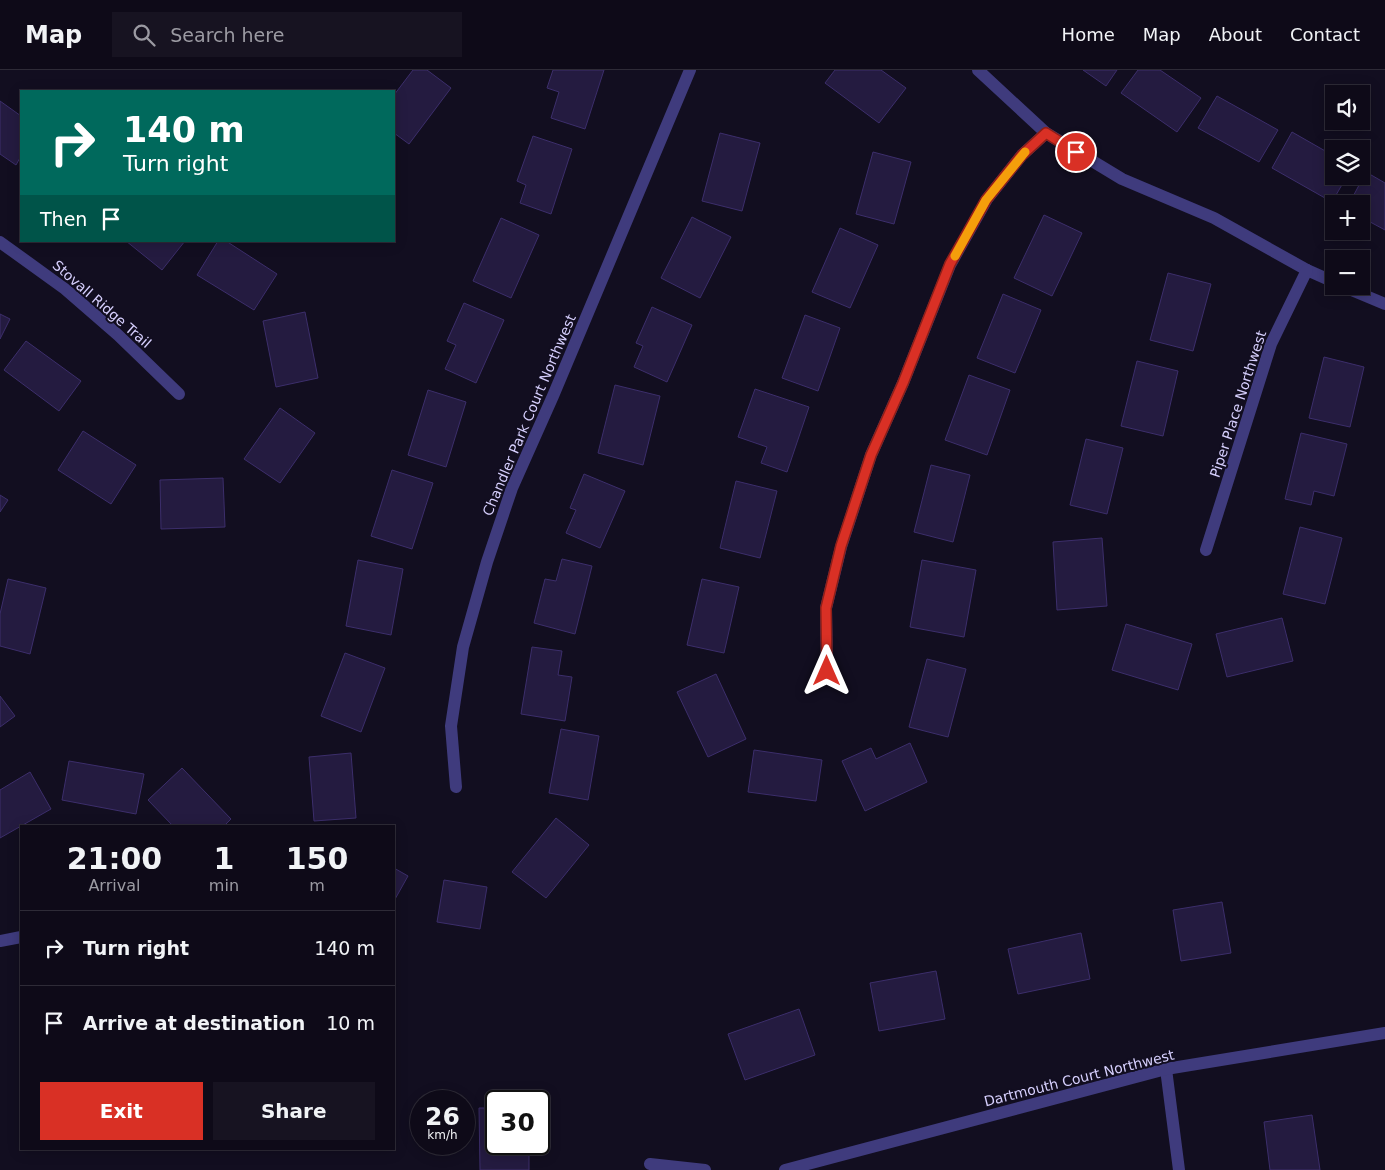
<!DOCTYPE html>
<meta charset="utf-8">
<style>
body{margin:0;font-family:"DejaVu Sans",sans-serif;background:#171321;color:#f1f3f6;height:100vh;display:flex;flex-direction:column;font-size:19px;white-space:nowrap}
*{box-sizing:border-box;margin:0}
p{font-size:16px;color:#9b9aa2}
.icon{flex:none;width:28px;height:28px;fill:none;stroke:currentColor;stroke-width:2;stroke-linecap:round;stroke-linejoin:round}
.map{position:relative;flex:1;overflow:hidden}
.drawer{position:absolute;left:20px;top:755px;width:375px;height:325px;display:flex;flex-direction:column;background:#0e0a18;border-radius:0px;box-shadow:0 2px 12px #0003,0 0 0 1px #2e2b37}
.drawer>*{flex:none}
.banner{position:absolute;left:20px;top:20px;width:375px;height:152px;border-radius:0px;box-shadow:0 2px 12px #0003,0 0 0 1px #2e2b37;background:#00695c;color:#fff;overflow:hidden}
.tools{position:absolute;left:1325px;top:15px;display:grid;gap:10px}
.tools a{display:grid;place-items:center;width:45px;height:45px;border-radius:0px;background:#0e0a18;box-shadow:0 2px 12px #0003,0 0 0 1px #2e2b37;font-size:25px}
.speed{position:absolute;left:410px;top:1020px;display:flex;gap:10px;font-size:25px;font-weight:700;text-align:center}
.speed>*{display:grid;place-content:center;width:65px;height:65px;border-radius:50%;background:#0e0a18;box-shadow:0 2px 12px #0003,0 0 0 1px #2e2b37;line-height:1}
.speed small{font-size:12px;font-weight:400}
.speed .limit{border:2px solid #111;border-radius:8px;background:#fff;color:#111}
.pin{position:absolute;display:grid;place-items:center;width:42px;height:42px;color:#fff;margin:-21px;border:2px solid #fff;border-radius:50%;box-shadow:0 1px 5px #0007}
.me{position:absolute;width:55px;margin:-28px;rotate:0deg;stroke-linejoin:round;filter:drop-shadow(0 0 4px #0008)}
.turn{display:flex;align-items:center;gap:18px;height:105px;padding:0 20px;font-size:22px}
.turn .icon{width:65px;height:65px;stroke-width:2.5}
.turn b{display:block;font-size:35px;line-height:42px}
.then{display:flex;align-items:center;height:48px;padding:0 20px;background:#0003;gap:10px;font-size:19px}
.eta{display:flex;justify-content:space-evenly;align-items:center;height:85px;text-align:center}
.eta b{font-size:30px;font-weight:600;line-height:35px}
.button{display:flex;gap:10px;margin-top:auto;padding:10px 20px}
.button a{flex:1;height:58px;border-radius:0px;background:#d93025;color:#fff;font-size:20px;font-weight:600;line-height:58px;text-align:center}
.button a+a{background:#171321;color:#f1f3f6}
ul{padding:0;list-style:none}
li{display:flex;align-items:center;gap:15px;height:75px;padding:0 20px;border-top:1px solid #2e2b37}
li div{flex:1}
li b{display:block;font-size:19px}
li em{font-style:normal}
header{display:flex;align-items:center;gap:30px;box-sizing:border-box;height:70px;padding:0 25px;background:#0e0a18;border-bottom:1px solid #2e2b37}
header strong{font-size:24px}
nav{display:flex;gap:28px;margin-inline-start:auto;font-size:18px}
.search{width:350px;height:45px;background:#171321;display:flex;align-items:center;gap:12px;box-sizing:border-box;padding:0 18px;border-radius:0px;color:#9b9aa2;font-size:19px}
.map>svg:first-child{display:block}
.building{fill:#241b40;stroke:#3c2e6b}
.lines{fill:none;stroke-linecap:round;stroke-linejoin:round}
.street{stroke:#3f3b7d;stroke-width:12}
.route-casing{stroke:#8d1f18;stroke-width:12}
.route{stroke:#d93025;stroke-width:9}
.slow{stroke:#f59e0b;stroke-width:9}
.labels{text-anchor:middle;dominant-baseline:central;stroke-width:4;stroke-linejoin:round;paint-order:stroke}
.street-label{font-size:14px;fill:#d6cffd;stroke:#120e20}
</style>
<header>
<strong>Map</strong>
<div class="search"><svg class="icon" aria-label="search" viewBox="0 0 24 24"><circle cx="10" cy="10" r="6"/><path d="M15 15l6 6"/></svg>Search here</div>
<nav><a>Home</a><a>Map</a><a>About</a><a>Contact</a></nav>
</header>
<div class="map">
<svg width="1385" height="1100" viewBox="0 0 1385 1100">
<rect width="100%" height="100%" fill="#120e20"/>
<g class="building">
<path d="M 413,0 L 427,0 L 451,18 L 409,74 L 394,63 L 394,25 Z"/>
<path d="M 553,0 L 604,0 L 585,59 L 551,48 L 559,22 L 547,18 Z"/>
<path d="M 835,0 L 881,0 L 906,18 L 879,53 L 825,13 Z"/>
<path d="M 1083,0 L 1117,0 L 1106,16 Z"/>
<path d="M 1138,0 L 1160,0 L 1201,28 L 1177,62 L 1121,23 Z"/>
<path d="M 1217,26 L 1278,60 L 1259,92 L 1198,58 Z"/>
<path d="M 0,31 L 21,46 L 21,86 L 16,95 L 0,84 Z"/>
<path d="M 1292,62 L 1334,86 L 1334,106 L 1347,106 L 1332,132 L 1272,98 Z"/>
<path d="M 720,63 L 760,73 L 742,141 L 702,131 Z"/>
<path d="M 533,66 L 572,79 L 551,144 L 520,133 L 526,115 L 517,111 Z"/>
<path d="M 873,82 L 911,92 L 894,154 L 856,144 Z"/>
<path d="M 1366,102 L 1385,113 L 1385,160 L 1361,147 L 1361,134 L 1349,134 Z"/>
<path d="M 1044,145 L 1082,163 L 1052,226 L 1014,208 Z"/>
<path d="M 692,147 L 731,167 L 700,228 L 661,208 Z"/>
<path d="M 501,148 L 539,165 L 511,228 L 473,211 Z"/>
<path d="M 840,158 L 878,175 L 850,238 L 812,222 Z"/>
<path d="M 126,171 L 185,171 L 162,200 Z"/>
<path d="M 218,171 L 226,171 L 277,204 L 254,240 L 197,205 Z"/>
<path d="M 1168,203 L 1211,214 L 1193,281 L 1150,270 Z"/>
<path d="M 1003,224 L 1041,240 L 1015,303 L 977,288 Z"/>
<path d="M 464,233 L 504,250 L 476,313 L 445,299 L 456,275 L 447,271 Z"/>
<path d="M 652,237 L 692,255 L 667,312 L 634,297 L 643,276 L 636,273 Z"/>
<path d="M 305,242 L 318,308 L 276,317 L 263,251 Z"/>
<path d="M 0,244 L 10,249 L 0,269 Z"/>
<path d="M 805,245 L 840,258 L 818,321 L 782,308 Z"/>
<path d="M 26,271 L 81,311 L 59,341 L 4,300 Z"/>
<path d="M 1324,287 L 1364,297 L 1350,357 L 1309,348 Z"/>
<path d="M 1137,291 L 1178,301 L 1163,366 L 1121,356 Z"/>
<path d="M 969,305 L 1010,320 L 987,385 L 945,370 Z"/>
<path d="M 615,315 L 660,326 L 643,395 L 598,383 Z"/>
<path d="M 755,319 L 809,337 L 787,402 L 761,393 L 767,377 L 738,367 Z"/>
<path d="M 428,320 L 466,332 L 446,397 L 408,385 Z"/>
<path d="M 280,338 L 315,363 L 280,413 L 244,389 Z"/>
<path d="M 83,361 L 136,395 L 111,434 L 58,400 Z"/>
<path d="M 1301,363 L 1347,374 L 1334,426 L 1314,421 L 1311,435 L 1285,429 Z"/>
<path d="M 1086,369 L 1123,378 L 1107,444 L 1070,435 Z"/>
<path d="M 931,395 L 970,405 L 953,472 L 914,462 Z"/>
<path d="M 392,400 L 433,413 L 412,479 L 371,466 Z"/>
<path d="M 584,404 L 625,421 L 600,478 L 566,463 L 576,440 L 570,438 Z"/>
<path d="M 223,408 L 225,457 L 161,459 L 160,410 Z"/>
<path d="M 736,411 L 777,421 L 760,488 L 720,478 Z"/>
<path d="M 0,425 L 8,430 L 0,442 Z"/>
<path d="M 1300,457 L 1342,468 L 1325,534 L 1283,524 Z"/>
<path d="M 1102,468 L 1107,536 L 1057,540 L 1053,472 Z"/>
<path d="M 562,489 L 592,496 L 575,564 L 534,553 L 545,509 L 556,511 Z"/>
<path d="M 358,490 L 403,499 L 391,565 L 346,556 Z"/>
<path d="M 922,490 L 976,500 L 964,567 L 910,557 Z"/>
<path d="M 8,509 L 46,518 L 30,584 L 0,576 L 0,544 Z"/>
<path d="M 702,509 L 739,517 L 724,583 L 687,575 Z"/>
<path d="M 1282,548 L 1293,591 L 1227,607 L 1216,564 Z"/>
<path d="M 1126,554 L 1192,574 L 1178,620 L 1112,600 Z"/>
<path d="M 532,577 L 562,581 L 558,605 L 572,607 L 565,651 L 521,644 Z"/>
<path d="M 345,583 L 385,598 L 361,662 L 321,646 Z"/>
<path d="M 927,589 L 966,599 L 948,667 L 909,657 Z"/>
<path d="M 716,604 L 746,669 L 708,687 L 677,622 Z"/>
<path d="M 0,626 L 15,646 L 0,657 Z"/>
<path d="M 561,659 L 599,666 L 588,730 L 549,723 Z"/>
<path d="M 910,673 L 927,712 L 865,741 L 842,691 L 871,678 L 876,689 Z"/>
<path d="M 754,680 L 822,690 L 816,731 L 748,722 Z"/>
<path d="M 351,683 L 356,748 L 314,751 L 309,687 Z"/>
<path d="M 69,691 L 144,704 L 136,744 L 62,730 Z"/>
<path d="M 182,698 L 231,749 L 224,756 L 173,756 L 148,730 Z"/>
<path d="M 30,702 L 51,739 L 0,768 L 0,720 Z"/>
<path d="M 556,748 L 589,775 L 546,828 L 512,802 Z"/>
<path d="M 394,798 L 408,806 L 394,831 Z"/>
<path d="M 444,810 L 487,817 L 480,859 L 437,852 Z"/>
<path d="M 1222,832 L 1231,883 L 1181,891 L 1173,840 Z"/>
<path d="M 1081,863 L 1090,909 L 1018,924 L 1008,879 Z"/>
<path d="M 936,901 L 945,949 L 879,961 L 870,913 Z"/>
<path d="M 799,939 L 815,985 L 745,1010 L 728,964 Z"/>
<path d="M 479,1038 L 496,1038 L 496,1074 L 529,1074 L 529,1100 L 480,1100 Z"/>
<path d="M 1312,1045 L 1320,1100 L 1270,1100 L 1264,1052 Z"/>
</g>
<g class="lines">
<g class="street">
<path d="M 978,0 L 1046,63 L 1122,109 L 1214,148 L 1307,200 L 1334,212"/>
<path d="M 0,172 L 65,219 L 118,265 L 179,324"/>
<path d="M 1342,216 L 1385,234"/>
<path d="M 1206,480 L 1271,274 L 1307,200"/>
<path d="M 827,601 L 826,538 L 841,477 L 871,385 L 903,313 L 950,195 L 987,129 L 1022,85 L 1046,63"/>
<path d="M 456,717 L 451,656 L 463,577 L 487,492 L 512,418 L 553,326 L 690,0"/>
<path d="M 0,871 L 21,867"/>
<path d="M 1166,999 L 1179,1100"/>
<path d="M 650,1094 L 705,1100"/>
<path d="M 785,1100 L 1166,999 L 1385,963"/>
</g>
</g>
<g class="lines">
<defs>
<path id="route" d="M 827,601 L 826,538 L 841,476 L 871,385 L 903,313 L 950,194 L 986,130 L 1022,85 L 1046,63 L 1076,82"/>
</defs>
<use href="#route" class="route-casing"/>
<use href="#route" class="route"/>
<path class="slow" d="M 955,186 L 986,130 L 1025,82"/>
</g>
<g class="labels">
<g class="street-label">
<text transform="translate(102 234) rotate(41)">Stovall Ridge Trail</text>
<text transform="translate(1238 334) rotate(-72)">Piper Place Northwest</text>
<text transform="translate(529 345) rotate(-67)">Chandler Park Court Northwest</text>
<text transform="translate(1079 1008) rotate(-14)">Dartmouth Court Northwest</text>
</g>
</g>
</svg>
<div class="tools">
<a><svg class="icon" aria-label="sound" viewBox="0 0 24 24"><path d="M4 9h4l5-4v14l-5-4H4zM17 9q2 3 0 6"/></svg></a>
<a><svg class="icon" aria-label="layers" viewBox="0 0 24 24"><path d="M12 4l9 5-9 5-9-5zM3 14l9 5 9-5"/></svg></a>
<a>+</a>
<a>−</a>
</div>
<div class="speed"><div>26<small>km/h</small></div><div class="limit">30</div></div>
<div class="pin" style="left:1076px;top:82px;background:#d93025"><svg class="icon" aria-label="arrive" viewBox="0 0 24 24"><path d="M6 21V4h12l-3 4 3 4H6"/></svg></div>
<svg class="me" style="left:827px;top:601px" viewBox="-20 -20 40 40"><path d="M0-17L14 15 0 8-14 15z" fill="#d93025" stroke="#fff" stroke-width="4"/></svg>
<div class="banner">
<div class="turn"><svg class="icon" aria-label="right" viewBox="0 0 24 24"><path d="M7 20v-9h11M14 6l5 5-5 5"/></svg><div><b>140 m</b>Turn right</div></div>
<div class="then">Then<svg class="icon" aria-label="arrive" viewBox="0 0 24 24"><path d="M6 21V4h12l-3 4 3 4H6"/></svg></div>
</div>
<section class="drawer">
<div class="eta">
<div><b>21:00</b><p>Arrival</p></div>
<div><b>1</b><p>min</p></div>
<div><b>150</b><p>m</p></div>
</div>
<ul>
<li><svg class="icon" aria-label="right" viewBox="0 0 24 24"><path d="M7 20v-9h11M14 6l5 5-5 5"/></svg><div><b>Turn right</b></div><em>140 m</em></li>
<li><svg class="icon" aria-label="arrive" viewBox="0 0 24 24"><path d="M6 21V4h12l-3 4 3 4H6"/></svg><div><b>Arrive at destination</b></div><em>10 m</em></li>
</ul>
<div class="button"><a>Exit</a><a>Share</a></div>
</section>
</div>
